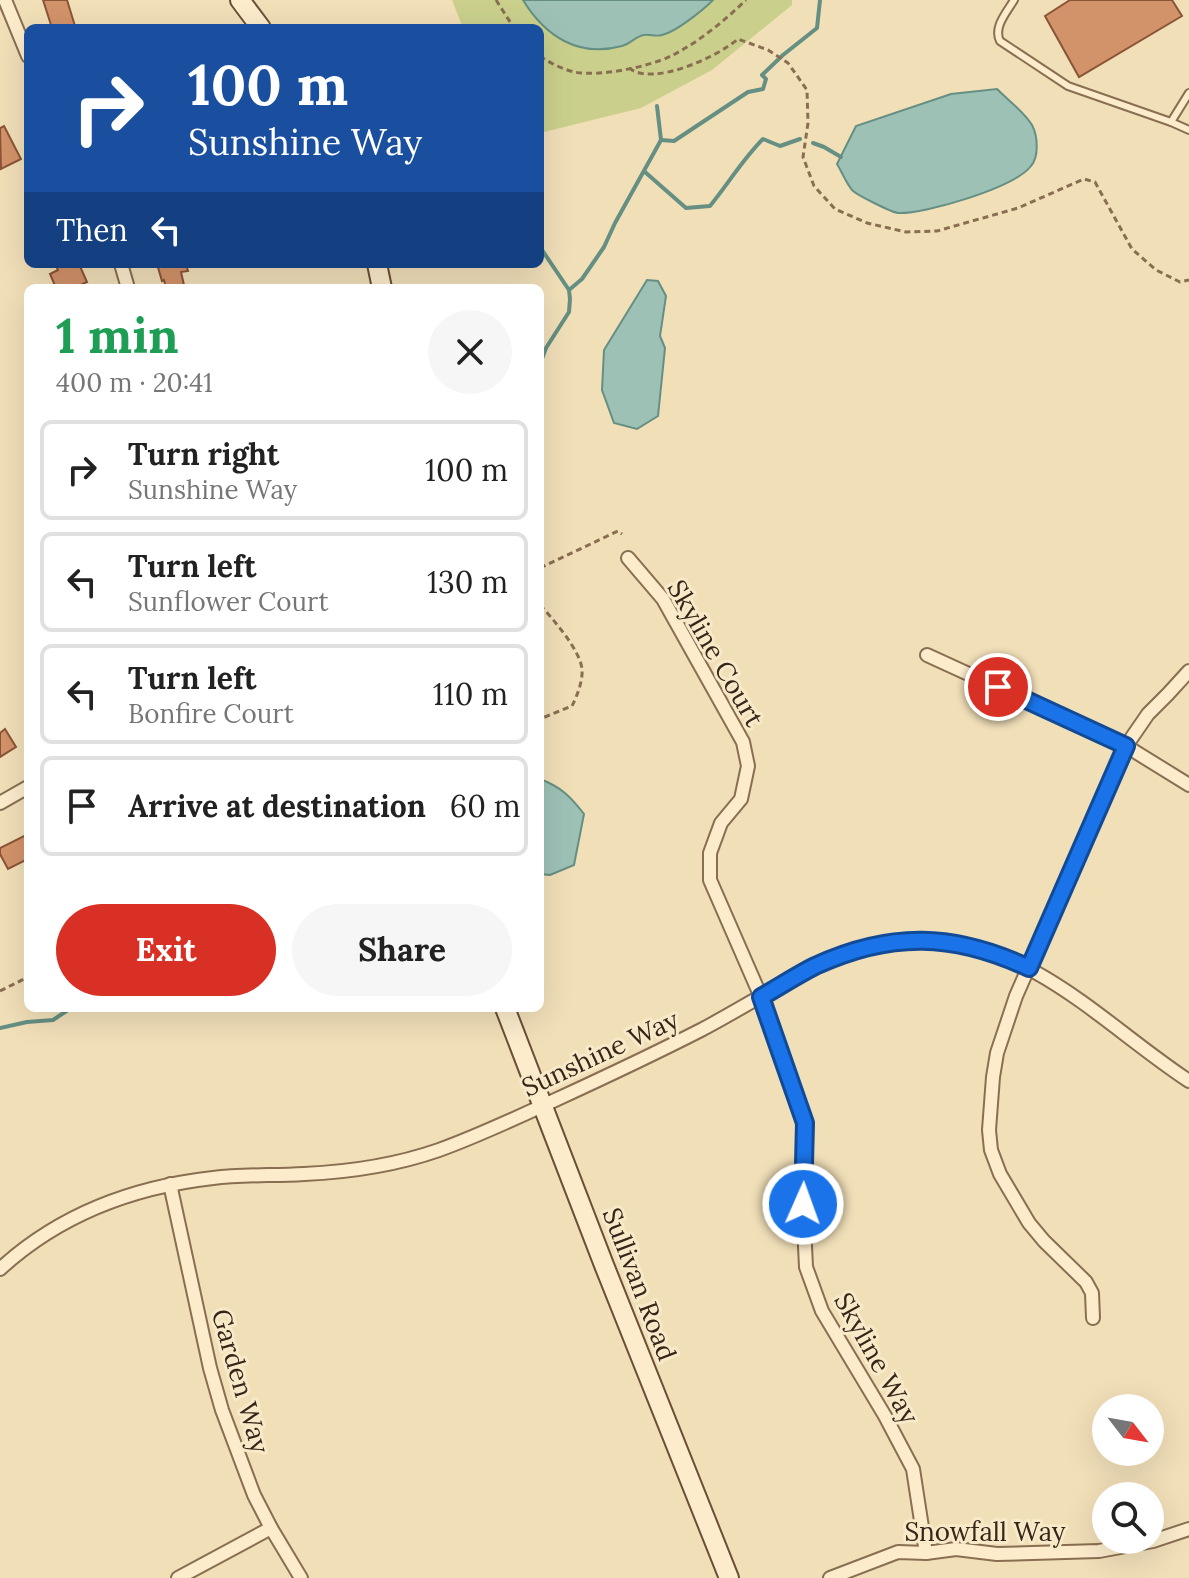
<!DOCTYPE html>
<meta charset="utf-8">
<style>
body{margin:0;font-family:Lora,serif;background:#f6f6f6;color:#222;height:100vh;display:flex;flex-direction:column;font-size:30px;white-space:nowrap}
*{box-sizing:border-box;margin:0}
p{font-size:26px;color:#767676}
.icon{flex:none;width:44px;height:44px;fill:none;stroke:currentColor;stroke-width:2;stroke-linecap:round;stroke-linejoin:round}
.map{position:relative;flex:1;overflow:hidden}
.side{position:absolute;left:24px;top:284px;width:520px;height:728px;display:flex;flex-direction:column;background:#fff;border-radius:12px;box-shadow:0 8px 32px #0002}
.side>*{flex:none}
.banner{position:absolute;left:24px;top:24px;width:520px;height:244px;border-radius:12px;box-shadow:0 8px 32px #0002;background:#1a4fa0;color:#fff;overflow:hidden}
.needle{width:52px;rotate:121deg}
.controls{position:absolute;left:1092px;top:1394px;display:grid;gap:16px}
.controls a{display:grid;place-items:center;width:72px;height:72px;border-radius:50%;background:#fff;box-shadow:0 8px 32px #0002;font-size:40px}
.pin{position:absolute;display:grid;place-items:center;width:68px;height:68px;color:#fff;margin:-34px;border:4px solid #fff;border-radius:50%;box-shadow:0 2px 8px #0007}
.me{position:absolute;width:88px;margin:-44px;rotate:2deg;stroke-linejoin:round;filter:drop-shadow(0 0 6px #0008)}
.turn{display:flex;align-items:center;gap:28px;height:168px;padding:0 32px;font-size:36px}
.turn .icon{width:104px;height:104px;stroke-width:2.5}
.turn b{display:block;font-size:56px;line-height:68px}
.then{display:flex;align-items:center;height:76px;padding:0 32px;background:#0003;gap:16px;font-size:30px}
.round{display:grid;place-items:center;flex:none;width:84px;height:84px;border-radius:42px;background:#f6f6f6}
.head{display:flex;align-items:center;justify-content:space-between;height:136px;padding:0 32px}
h1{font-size:48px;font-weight:700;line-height:60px;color:#1e9e55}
.cta{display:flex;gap:16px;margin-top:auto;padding:16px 32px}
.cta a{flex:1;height:92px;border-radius:48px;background:#d93025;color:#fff;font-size:32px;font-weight:700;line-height:92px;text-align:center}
.cta a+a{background:#f6f6f6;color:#222}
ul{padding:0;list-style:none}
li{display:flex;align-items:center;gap:24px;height:100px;margin:0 16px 12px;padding:0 16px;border:4px solid #e0e0e0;border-radius:12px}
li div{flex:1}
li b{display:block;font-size:30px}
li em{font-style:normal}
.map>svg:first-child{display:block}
.green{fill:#cad08c}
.water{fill:#9ec1b6;stroke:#658f83;stroke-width:2}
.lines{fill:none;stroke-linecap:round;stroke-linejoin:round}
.stream{stroke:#658f83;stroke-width:4}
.building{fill:#d3936a;stroke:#8a5536;stroke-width:2}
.lane-casing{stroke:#896e52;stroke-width:10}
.street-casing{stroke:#896e52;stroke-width:16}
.secondary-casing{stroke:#6a4f36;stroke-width:22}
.path{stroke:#896e52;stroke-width:3;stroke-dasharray:6 4;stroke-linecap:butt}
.lane{stroke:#fceccc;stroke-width:6}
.street{stroke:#fceccc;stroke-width:12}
.secondary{stroke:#fceccc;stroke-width:18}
.route-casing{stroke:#114b97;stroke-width:20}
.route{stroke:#1a73e8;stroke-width:14}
.labels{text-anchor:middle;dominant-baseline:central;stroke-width:6;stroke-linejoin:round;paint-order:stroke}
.street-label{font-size:26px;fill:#362619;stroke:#f8e9c9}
</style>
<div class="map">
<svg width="1189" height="1578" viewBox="0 0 1189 1578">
<rect width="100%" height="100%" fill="#f1dfb8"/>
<path class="green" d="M 452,0 L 792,0 L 792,5 L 712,70 L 641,108 L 540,133 L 540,28 L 463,28 Z"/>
<g class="water">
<path d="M 523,0 L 713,0 C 703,10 676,32 662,35 C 656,37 650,34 644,35 C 636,36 630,44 622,46 C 578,58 545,36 523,0 Z"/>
<path d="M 997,89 C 1008,100 1024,112 1032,125 C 1038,136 1039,157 1031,166 C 1014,188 925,214 898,213 C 891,212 859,196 853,191 C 847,185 842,172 837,164 L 856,126 L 951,94 Z"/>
<path d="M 647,280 L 658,281 L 666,296 L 660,336 L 665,348 L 658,416 L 637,429 L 614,423 L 602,390 L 604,350 Z"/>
<path d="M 540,779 C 561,787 570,796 584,814 L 574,865 L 550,875 L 540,874 Z"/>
</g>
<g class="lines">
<g class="stream">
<path d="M 661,140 L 674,141 L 748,92 L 763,89 L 766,79 L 762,75 L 783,55 L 817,28 L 820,0"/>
<path d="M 813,143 L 824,147 L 841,157"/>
<path d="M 645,172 L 686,208 L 710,206 C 728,184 743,159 763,139 L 780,146 L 800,139"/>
<path d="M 540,247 L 569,290 L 570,299 L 569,312 L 546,348 L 540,364"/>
<path d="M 569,290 L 582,279 L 604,247 L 615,223 L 661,140 L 657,106"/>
<path d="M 0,1028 L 27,1022 L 53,1020 L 71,1008"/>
</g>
</g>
<g class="building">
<path d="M 43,0 L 67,0 L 75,26 L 52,28 Z"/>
<path d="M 1070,0 L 1172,0 L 1182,16 L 1079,77 L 1045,16 Z"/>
<path d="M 4,126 L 21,159 L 1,169 L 0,128 Z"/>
<path d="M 55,264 L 79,264 L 87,282 L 74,288 L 56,288 L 50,274 L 58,270 Z"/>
<path d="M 157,264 L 186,264 L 188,271 L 181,272 L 184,285 L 166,288 L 164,280 L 162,281 Z"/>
<path d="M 5,729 L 16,747 L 0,757 L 0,733 Z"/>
<path d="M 28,834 L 28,859 L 8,869 L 0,854 L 0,848 Z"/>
</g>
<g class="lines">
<defs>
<g id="lane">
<path d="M 1014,0 C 1007,12 993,27 1000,41 L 1068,86 L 1171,122 L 1189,93"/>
<path d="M 1171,122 L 1189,130"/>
</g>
<g id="street">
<path d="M 5,0 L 28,56"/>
<path d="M 121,264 L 128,288"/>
<path d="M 628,558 L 663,599 L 743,742 L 748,766 L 741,799 L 721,823 L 710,853 L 710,880 L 761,997 L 805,1123 L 803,1204 L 806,1267 L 822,1311 L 885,1416 L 913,1469 L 926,1553"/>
<path d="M 927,655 L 1126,746 L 1189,785"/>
<path d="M 0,803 L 28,787"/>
<path d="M 170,1184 L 210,1368 L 222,1410 L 254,1495 L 271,1528 L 301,1578"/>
<path d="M 0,1269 C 60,1214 133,1187 213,1178 C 243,1174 274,1176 304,1174 C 349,1172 396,1165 439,1150 C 478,1136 516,1118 553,1101 C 603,1078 652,1055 701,1030 C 772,993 844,937 929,940 C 1033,944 1108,1028 1189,1081"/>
<path d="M 1093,1318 L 1092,1293 L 1086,1282 L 1044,1241 L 1029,1223 L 1000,1174 L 991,1150 L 989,1130 L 993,1077 L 997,1053 L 1016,996 L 1126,746 L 1148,714 L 1168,694 L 1189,671"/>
<path d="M 178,1578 L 271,1528"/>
<path d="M 830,1578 L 898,1552 L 926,1553 L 956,1549 L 997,1554 L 1099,1551 L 1153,1541 L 1189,1529"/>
</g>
<g id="secondary">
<path d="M 240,0 L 261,28"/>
<path d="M 377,264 L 382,288"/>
<path d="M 505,1008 L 604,1265 L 729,1578"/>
</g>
</defs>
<use href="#lane" class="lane-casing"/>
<use href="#street" class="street-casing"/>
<use href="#secondary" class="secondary-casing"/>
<g class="path">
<path d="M 496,0 L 514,28"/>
<path d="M 540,56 C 550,63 562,69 574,72 C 600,77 648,67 671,56 C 699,42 724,21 746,0"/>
<path d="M 629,68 C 653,87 717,57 738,39 L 768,50 L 788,63 L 807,90 L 808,123 L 803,157 L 814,186 L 835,209 L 867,223 L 906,232 L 937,231 L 1018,208 L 1084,179 L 1095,182 L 1132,249 L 1156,270 L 1180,282 L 1189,280"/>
<path d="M 540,568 L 618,531 L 622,534"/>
<path d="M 540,605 C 553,619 580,650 582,669 C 583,681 577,696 572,706 L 540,719"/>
<path d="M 0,991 L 28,977"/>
</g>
<use href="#lane" class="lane"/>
<use href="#street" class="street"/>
<use href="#secondary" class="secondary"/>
</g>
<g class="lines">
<defs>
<path id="route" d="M 803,1204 L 805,1123 L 761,997 C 779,987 797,975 815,966 C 891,931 954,933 1029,968 L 1126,746 L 998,687"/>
</defs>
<use href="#route" class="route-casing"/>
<use href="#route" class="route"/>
</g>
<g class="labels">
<g class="street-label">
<text transform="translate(716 653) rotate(60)">Skyline Court</text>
<text transform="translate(600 1053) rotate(-25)">Sunshine Way</text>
<text transform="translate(640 1284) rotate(69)">Sullivan Road</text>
<text transform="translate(877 1358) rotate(61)">Skyline Way</text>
<text transform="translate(241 1381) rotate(74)">Garden Way</text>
<text x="985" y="1531">Snowfall Way</text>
</g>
</g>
</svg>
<div class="controls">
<a><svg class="needle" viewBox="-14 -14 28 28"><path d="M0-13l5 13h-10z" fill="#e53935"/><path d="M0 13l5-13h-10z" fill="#767676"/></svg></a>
<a><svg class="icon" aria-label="search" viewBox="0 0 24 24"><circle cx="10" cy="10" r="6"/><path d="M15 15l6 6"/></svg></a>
</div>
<div class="pin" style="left:998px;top:687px;background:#d93025"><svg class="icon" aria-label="arrive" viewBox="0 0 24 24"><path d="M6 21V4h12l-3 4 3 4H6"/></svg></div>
<svg class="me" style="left:803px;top:1204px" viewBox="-20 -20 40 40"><circle r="17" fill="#1a73e8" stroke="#fff" stroke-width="3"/><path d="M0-11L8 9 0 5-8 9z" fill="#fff"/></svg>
<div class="banner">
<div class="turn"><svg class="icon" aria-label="right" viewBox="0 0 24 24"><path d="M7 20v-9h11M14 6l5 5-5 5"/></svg><div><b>100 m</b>Sunshine Way</div></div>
<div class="then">Then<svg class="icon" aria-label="left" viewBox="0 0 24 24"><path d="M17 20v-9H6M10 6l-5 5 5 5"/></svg></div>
</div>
<section class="side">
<div class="head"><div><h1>1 min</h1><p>400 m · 20:41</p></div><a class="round"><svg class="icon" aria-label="close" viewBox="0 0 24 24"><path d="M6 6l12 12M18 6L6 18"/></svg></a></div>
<ul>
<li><svg class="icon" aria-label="right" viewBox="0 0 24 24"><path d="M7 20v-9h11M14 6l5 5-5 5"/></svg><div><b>Turn right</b><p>Sunshine Way</p></div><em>100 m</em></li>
<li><svg class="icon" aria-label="left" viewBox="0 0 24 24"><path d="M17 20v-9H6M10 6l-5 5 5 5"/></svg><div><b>Turn left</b><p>Sunflower Court</p></div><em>130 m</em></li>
<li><svg class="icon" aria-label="left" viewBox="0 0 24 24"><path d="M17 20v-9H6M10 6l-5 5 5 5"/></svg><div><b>Turn left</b><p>Bonfire Court</p></div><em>110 m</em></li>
<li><svg class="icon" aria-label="arrive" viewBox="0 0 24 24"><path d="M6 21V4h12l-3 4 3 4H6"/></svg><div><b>Arrive at destination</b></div><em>60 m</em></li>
</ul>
<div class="cta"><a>Exit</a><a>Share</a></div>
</section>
</div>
